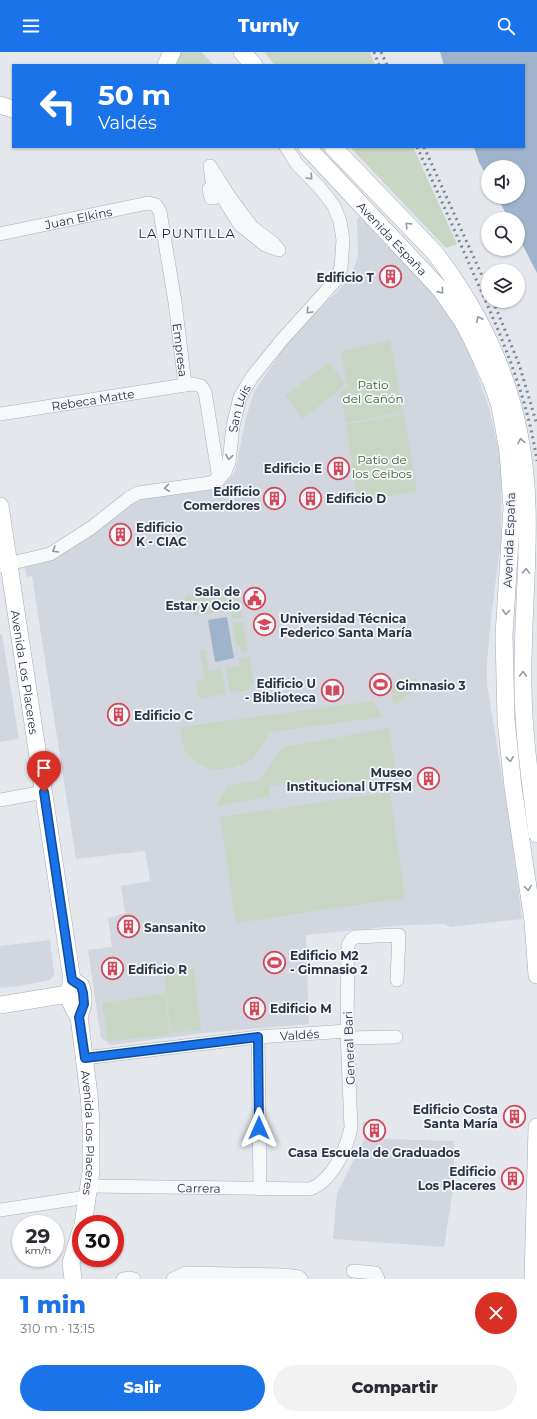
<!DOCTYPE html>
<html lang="es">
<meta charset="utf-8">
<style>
body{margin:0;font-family:Montserrat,sans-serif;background:#f2f2f3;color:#2b2b33;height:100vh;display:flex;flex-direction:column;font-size:15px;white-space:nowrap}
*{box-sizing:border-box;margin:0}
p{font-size:13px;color:#7c7c81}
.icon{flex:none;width:22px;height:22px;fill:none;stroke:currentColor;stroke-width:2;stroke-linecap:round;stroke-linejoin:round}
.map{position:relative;height:1227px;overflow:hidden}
.side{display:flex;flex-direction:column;background:#fff;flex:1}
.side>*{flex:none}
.banner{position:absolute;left:12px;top:12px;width:513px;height:84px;border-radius:0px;box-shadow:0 1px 3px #0004;background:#1a73e8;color:#fff;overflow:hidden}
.buttons{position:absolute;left:481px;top:108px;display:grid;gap:8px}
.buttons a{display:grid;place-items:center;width:44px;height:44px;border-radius:50%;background:#fff;box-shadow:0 1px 3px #0004;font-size:20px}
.speed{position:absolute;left:12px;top:1163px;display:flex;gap:8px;font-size:20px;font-weight:700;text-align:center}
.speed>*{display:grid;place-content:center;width:52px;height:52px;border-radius:50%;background:#fff;box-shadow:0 1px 3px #0004;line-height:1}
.speed small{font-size:10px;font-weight:400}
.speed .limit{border:6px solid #d22;background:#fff;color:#111}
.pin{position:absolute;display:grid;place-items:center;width:34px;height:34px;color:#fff;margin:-41px -17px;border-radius:50% 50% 50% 0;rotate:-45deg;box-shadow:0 0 4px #0007}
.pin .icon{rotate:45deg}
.me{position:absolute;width:44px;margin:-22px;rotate:0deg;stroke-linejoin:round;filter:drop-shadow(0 0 3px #0008)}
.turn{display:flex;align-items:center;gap:14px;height:84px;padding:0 20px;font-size:18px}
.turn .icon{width:52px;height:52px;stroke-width:2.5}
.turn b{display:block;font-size:28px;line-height:34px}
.round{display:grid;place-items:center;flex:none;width:42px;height:42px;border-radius:21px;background:#f2f2f3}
.summary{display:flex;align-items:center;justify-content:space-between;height:68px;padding:0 20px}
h1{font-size:24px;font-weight:800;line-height:30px;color:#1a73e8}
.primary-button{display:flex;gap:8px;margin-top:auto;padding:8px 20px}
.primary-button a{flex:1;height:46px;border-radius:24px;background:#1a73e8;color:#fff;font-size:16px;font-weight:800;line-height:46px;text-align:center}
.primary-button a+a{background:#f2f2f3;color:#2b2b33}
header{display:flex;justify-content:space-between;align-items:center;height:52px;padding:0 20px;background:#1a73e8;color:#fff;font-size:18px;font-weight:800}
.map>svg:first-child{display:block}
.built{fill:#d2d6de}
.green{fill:#c9d6c5}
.water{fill:#9fb4cc}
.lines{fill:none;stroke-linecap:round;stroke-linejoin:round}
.minor-casing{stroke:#a9aeb7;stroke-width:14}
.major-casing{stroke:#a3abb8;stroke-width:18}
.minor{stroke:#f7f8fa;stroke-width:13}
.major{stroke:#fff;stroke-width:17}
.rail{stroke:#7d8696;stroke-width:3;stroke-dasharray:2 4;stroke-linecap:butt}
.oneway{stroke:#9196a0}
.oneway2{stroke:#959aa2}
.route-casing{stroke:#114b97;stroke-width:10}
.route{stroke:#1a73e8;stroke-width:7}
.labels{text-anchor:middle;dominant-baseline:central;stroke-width:3.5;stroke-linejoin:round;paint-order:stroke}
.street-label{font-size:12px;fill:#2b3445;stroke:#f4f6f9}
.poi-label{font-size:12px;font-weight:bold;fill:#2b3445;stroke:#f4f6f9;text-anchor:start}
.park-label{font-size:12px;fill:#3f6138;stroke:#f4f6f9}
.neighbourhood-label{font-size:13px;letter-spacing:1px;fill:#1d2536;stroke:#f4f6f9}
</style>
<header><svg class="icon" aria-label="menu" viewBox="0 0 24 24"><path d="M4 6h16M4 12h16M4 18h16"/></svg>Turnly<svg class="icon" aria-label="search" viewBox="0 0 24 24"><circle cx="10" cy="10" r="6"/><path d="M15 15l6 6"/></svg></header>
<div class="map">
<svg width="537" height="1227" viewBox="0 0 537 1227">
<rect width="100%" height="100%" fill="#e4e7ec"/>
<g class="built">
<path d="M 361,164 L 445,253 L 470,303 L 478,325 L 489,356 L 496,387 L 500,403 L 501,422 L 501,488 L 491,565 L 487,611 L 487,632 L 510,774 L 522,867 L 451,875 L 444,872 L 405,873 L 306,883 L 309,972 L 205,981 L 111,993 L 101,986 L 88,898 L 112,895 L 108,866 L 125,861 L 121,834 L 150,829 L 145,799 L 76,807 L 32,524 L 27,525 L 24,514 L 138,447 L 223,434 L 235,420 L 246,366 L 254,340 L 288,290 L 307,269 L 339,238 L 350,224 L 355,213 L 358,204 L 357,167 Z"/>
<path d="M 0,582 L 2,582 L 19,687 L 0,690 Z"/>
<path d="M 50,888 L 54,923 L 50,928 L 19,934 L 0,936 L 0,894 Z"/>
<path d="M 363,1070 L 384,1070 L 384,1087 L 454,1089 L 454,1131 L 444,1195 L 333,1187 L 337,1141 L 364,1088 Z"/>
</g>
<g class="green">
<path d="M 180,0 L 201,0 L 214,13 L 176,13 Z"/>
<path d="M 264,0 L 370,0 L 375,13 L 275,13 Z"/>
<path d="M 350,95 L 413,95 L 457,192 L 446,196 Z"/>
<path d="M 390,288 L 403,360 L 346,371 L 340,342 L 347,334 L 341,299 Z"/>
<path d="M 328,310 L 346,332 L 303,367 L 285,344 Z"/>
<path d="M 404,362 L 417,439 L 358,450 L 346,373 Z"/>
<path d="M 237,535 L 242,565 L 232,567 L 230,558 L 218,560 L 215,538 Z"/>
<path d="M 210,539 L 214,561 L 194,564 L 193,554 L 187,555 L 185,544 Z"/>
<path d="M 243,570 L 248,600 L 241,601 L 240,594 L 236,595 L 232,571 Z"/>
<path d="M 205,598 L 209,619 L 221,616 L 226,642 L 199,647 L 196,630 L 205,628 L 200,599 Z"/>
<path d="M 249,604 L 254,631 L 249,632 L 250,638 L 230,641 L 226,616 L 239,614 L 238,606 Z"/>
<path d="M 416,626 C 417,639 405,646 395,653 L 393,653 L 390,635 L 393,631 Z"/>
<path d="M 373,649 L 382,665 L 270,680 L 252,708 L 235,715 L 214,718 L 197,712 L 184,698 L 180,675 Z"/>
<path d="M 389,676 L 396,722 L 326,736 L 324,726 L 268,734 L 270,744 L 215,755 L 228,733 C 235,732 251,731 257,728 C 267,721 274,704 283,695 Z"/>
<path d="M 390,740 L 405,846 L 236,871 L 220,765 Z"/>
<path d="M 194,917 L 201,978 L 171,981 L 164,921 Z"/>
<path d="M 165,941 L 170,983 L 108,989 L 102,951 Z"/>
</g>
<g class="water">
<path d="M 440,0 L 537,0 L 537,221 L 518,184 L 518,167 L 509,167 L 497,145 L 518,145 L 518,115 L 488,115 L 488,127 L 479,110 L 474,95 L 524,95 L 524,13 L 444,13 Z"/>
<path d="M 227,565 L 234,606 L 215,610 L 208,568 Z"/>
</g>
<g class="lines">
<defs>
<g id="minor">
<path d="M 210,114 L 229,144 L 252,175 L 273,191 L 279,198 L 265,193 L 240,173 L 222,144 L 211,146 L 209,137 L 213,136 Z"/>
<path id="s1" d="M 0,182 L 148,151 L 156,153 L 160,160 L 175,250 L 185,333"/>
<path id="s2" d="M 0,362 L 185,333 L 193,332 L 201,334 L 205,340 L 219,427"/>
<path id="s3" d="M 0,514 L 50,502 L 91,476 L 129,446 L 138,441 L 210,431 L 219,427 L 225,420 L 229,410 L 233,374 L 240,345 L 252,325 L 281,289 L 335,229 L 341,216 L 343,188 L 340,169 L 334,154 L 320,136 L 297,112 L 286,95"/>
<path d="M 0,748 L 44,740"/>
<path d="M 258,985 L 260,1137"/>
<path d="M 348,986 L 396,985"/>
<path id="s4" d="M 85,1006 L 258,985 L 347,979"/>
<path id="s5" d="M 89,1134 L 310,1137 C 332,1129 346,1098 351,1076 L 347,979 L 348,893 L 351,888 L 355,885 L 399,883 L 397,928"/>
<path d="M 0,1158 L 87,1145"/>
<path d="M 353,1219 L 375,1221 L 378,1227"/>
<path d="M 123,1227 L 128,1226 L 134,1227"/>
<path d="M 173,1227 L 186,1221 L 284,1223 L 299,1225 L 301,1227"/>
</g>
<g id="major">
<path d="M 242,0 L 254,13"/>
<path d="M 166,13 L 172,0"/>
<path d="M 0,53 L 13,57"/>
<path id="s6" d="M 307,95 L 441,238 L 463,270 L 472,287 L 492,331 L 500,354 L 508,399 L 512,456 L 504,583 L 506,668 L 513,735 L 533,869 L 537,923"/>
<path d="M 333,95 L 435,201 C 493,277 524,357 527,453 C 529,512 522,572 523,632 C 523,682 531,733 537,782"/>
<path id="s7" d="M 0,454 L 72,928 C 67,945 69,950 79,965"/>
<path id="s8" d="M 72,928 L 81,934 L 83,942 L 83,952 L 79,965 L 89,1043 L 91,1071 L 91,1120 L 83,1172"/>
<path d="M 0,953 L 68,942"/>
<path d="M 73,1227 L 71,1211 L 81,1178"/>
<path d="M 533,1227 L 537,1075"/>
</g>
</defs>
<use href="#minor" class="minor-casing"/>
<use href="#major" class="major-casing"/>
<use href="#minor" class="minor"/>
<use href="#major" class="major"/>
<g class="rail">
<path d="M 374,0 L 379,13"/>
<path d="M 381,0 L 387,13"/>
<path d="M 417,95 C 437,138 456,182 475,225 C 502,285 527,344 537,409"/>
<path d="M 424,95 L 488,237"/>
<path d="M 493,249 L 519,312 L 537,373"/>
</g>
</g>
<defs><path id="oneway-chevron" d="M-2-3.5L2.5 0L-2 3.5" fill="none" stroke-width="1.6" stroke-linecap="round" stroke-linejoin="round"/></defs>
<g class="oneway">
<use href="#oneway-chevron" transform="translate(310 125) rotate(47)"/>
<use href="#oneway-chevron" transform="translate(309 259) rotate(133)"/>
<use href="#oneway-chevron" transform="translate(229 405) rotate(99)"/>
<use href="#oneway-chevron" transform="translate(167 436) rotate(172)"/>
<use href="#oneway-chevron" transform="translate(55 498) rotate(149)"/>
</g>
<g class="oneway2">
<use href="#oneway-chevron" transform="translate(408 173) rotate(-134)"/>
<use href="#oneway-chevron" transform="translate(441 239) rotate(51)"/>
<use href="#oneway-chevron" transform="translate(479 267) rotate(-117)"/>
<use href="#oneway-chevron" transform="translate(521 389) rotate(-100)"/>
<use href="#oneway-chevron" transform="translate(526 519) rotate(-88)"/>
<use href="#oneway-chevron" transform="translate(506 560) rotate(94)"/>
<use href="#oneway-chevron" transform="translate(523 622) rotate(-89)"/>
<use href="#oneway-chevron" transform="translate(510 707) rotate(84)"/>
<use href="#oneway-chevron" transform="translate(528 836) rotate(82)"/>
</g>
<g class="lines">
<defs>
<path id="route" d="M 44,740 L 72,928 L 81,934 L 83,941 L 84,952 L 79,965 L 85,1006 L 258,985 L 259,1076"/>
</defs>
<use href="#route" class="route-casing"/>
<use href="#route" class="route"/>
</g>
<defs>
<symbol id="building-ring" viewBox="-11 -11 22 22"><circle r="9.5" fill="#f4f6f9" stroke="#d1495b" stroke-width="1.5"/><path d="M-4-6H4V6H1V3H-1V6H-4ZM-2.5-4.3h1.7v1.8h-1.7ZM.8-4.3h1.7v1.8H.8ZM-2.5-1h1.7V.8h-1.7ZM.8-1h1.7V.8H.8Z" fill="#d1495b"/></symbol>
<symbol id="civic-ring" viewBox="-11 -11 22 22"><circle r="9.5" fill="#f4f6f9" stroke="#d1495b" stroke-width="1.5"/><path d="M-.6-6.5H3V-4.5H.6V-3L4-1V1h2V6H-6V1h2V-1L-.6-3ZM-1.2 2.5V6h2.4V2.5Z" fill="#d1495b"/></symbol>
<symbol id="university-ring" viewBox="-11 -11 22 22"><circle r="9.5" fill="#f4f6f9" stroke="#d1495b" stroke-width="1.5"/><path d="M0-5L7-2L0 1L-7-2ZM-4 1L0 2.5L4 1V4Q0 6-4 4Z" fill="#d1495b"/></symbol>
<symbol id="stadium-ring" viewBox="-11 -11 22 22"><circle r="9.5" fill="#f4f6f9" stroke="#d1495b" stroke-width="1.5"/><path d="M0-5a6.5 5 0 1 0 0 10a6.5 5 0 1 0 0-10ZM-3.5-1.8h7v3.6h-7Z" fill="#d1495b"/></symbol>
<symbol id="library-ring" viewBox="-11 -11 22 22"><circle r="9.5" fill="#f4f6f9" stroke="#d1495b" stroke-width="1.5"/><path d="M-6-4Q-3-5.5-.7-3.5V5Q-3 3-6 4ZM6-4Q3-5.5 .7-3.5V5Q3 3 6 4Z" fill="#d1495b"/></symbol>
</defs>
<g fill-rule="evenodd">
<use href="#building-ring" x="378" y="212" width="25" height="25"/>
<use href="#building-ring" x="326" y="404" width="25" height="25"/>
<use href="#building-ring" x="262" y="434" width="25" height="25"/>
<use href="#building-ring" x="298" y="434" width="25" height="25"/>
<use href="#building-ring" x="108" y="470" width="25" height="25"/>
<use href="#civic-ring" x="242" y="534" width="25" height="25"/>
<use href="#university-ring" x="252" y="560" width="25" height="25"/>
<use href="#stadium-ring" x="368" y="620" width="25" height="25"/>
<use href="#library-ring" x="320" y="626" width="25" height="25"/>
<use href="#building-ring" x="106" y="650" width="25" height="25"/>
<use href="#building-ring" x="416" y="714" width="25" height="25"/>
<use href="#building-ring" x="116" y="862" width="25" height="25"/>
<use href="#stadium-ring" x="262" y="898" width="25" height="25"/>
<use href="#building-ring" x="100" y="904" width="25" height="25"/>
<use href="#building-ring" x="242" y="944" width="25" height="25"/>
<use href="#building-ring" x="502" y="1052" width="25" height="25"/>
<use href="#building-ring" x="362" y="1066" width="25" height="25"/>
<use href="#building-ring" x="500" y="1114" width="25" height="25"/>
</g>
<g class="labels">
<g class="street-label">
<text stroke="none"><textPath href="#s1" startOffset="80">Juan Elkins</textPath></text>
<text stroke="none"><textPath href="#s6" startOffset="125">Avenida España</textPath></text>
<text stroke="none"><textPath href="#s1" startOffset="307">Empresa</textPath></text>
<text stroke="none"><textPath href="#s2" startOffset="94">Rebeca Matte</textPath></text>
<text stroke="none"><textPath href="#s3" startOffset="316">San Luis</textPath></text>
<text transform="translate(509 488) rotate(-88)">Avenida España</text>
<text stroke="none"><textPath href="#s7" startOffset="168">Avenida Los Placeres</textPath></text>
<text stroke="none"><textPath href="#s4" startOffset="216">Valdés</textPath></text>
<text transform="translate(349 996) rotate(-92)">General Bari</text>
<text stroke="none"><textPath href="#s8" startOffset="159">Avenida Los Placeres</textPath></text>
<text stroke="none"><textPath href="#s5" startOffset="110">Carrera</textPath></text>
</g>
<g class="poi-label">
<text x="374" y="225" text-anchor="end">Edificio T</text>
<text x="322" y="416" text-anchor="end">Edificio E</text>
<text x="260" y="439" text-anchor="end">Edificio<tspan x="260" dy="14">Comerdores</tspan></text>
<text x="326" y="446">Edificio D</text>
<text x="136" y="475">Edificio<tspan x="136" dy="14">K - CIAC</tspan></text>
<text x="240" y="539" text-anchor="end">Sala de<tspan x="240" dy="14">Estar y Ocio</tspan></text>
<text x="280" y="566">Universidad Técnica<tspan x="280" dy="14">Federico Santa María</tspan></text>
<text x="316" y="631" text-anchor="end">Edificio U<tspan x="316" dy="14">- Biblioteca</tspan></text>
<text x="396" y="633">Gimnasio 3</text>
<text x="134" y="663">Edificio C</text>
<text x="412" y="720" text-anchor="end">Museo<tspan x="412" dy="14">Institucional UTFSM</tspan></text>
<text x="144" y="875">Sansanito</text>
<text x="290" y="903">Edificio M2<tspan x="290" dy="14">- Gimnasio 2</tspan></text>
<text x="128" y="917">Edificio R</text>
<text x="270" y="956">Edificio M</text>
<text x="498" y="1057" text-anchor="end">Edificio Costa<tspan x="498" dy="14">Santa María</tspan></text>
<text x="374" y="1100" text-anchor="middle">Casa Escuela de Graduados</text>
<text x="496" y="1119" text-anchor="end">Edificio<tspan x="496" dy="14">Los Placeres</tspan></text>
</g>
<g class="park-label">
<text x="373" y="332">Patio<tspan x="373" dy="14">del Cañón</tspan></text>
<text x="382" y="407">Patio de<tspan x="382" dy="14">los Ceibos</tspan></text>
</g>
<g class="neighbourhood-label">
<text x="187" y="181">LA PUNTILLA</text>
</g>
</g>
</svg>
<div class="buttons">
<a><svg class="icon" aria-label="sound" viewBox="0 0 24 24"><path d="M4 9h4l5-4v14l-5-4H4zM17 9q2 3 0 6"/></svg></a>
<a><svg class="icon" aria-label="search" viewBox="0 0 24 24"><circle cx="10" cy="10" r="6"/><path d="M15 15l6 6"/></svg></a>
<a><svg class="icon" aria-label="layers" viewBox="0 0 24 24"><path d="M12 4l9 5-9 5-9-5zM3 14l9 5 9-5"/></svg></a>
</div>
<div class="speed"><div>29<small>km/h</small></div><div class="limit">30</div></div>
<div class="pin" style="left:44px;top:740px;background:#d93025"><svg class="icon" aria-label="arrive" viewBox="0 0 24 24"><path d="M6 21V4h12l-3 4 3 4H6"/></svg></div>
<svg class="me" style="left:259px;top:1076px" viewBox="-20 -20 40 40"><path d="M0-17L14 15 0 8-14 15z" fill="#1a73e8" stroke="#fff" stroke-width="4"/></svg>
<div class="banner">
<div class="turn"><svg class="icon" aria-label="left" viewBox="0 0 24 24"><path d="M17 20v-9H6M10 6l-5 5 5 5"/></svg><div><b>50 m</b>Valdés</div></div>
</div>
</div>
<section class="side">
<div class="summary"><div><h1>1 min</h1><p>310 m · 13:15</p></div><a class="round" style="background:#d93025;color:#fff"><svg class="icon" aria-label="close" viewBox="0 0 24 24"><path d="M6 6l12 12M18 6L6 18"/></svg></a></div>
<div class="primary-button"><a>Salir</a><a>Compartir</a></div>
</section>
